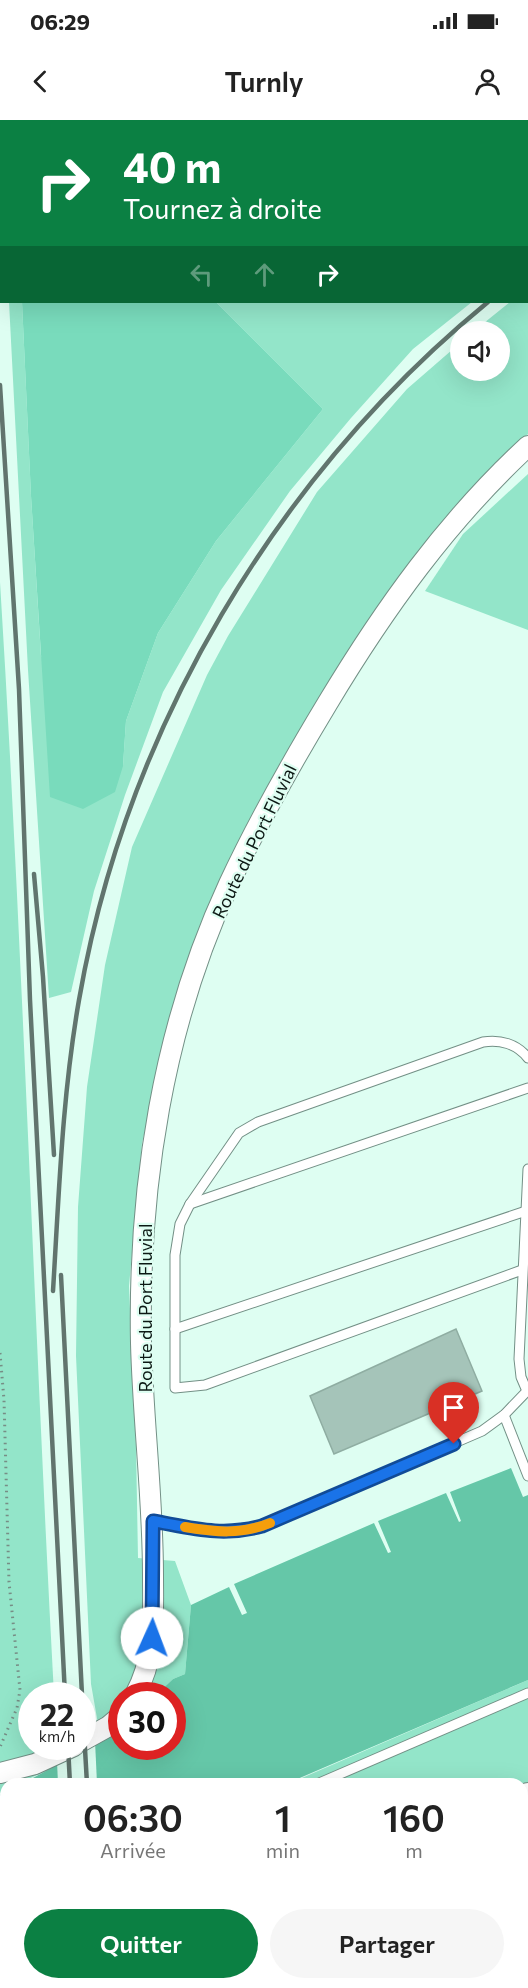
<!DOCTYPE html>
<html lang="fr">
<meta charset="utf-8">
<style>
body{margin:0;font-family:Commissioner,sans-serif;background:#f6f6f6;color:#222;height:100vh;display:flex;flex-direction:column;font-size:22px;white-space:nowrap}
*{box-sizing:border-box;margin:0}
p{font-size:20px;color:#767676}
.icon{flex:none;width:33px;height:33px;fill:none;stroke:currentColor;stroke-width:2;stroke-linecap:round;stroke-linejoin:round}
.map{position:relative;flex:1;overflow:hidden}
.drawer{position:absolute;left:0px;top:1658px;width:528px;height:212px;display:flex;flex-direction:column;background:#fff;border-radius:18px 18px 0 0;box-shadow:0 6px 24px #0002}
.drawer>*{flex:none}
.banner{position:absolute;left:0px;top:0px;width:528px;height:183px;box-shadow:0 6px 24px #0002;background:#0b8043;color:#fff;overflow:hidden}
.buttons{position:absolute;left:450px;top:201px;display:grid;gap:12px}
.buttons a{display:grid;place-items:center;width:60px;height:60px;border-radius:50%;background:#fff;box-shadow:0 6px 24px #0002;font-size:30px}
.speed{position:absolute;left:18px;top:1562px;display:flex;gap:12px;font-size:30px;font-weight:700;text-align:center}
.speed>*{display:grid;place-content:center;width:78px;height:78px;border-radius:50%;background:#fff;box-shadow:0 6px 24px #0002;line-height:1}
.speed small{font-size:15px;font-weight:400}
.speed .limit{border:9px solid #d22;background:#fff;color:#111}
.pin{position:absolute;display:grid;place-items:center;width:51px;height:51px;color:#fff;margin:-62px -26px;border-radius:50% 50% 50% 0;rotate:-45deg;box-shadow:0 0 6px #0007}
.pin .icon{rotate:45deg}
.me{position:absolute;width:66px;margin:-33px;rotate:2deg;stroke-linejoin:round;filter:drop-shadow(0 0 4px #0008)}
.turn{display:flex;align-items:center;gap:21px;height:126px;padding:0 24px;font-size:27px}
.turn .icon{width:78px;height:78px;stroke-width:2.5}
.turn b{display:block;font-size:42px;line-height:51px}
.lanes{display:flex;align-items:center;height:57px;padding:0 24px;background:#0003;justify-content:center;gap:30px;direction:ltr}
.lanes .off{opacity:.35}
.eta{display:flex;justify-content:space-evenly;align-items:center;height:102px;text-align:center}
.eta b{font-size:36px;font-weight:600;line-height:42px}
.primary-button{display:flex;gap:12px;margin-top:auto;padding:12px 24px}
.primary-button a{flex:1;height:69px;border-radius:36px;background:#0b8043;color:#fff;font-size:24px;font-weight:600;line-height:69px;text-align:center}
.primary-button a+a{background:#f6f6f6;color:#222}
.status{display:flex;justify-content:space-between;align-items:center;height:42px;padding:0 30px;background:#fff;direction:ltr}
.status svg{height:16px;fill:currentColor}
header{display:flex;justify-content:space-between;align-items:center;height:78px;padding:0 24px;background:#fff;font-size:27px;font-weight:600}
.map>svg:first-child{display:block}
.green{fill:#93e5c9}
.forest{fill:#79dbbc}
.water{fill:#65c7a8}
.pier{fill:#defef2}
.building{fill:#a5c4b9;stroke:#8fada2;stroke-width:1.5}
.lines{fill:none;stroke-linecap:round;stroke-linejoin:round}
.service-casing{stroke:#739086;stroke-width:11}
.minor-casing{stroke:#739086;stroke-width:22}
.path{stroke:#778d85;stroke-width:3;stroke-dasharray:1.5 4.5;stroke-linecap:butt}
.service{stroke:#fff;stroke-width:9}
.minor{stroke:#fff;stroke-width:20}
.rail{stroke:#61756e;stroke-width:4.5}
.route-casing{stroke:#114b97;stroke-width:15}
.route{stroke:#1a73e8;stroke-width:10}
.slow{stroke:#f59e0b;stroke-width:10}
.labels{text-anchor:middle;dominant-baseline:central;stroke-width:4.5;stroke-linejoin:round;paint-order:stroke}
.street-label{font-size:18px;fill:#0c1814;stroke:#defef2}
</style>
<div class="status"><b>06:29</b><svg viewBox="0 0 49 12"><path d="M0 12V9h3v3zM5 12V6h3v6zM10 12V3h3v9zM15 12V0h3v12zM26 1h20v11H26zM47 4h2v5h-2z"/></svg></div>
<header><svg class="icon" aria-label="back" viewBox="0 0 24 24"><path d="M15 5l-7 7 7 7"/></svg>Turnly<svg class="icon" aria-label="person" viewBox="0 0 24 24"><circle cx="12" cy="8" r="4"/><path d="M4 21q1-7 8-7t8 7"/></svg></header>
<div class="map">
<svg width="528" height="1868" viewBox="0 0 528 1868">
<rect width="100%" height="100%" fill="#defef2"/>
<g class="green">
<path d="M 0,0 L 528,0 L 528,136 L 527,137 L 526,2 L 2,2 L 1,29 Z"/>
<path d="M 528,169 L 528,314 L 454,387 L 345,538 L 278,650 L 237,725 L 183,852 L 142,1023 L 129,1166 L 136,1326 L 138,1438 L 175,1441 L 191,1485 L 185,1554 L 173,1559 L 156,1575 L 122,1575 L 121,1610 L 101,1621 L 91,1564 L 76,1236 L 78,1087 L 87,967 L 105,845 L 132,727 L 207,555 L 228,516 L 317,372 L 407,269 L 460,223 L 460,250 L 500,250 L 500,212 L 474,211 L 510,182 L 526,182 Z"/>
<path d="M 9,182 L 22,182 L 31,376 L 41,536 L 123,646 L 126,601 L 158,513 L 216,421 L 323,289 L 216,182 L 472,182 L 413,229 L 351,298 L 290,371 L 221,470 L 163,572 L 125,675 L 94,771 L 71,872 L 49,878 L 28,550 Z"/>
<path d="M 528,354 L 528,510 L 425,471 L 463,414 Z"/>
<path d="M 0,462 C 23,833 34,1204 54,1575 L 32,1575 L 32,1626 L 55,1626 L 56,1646 L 20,1663 L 6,1664 L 6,1670 L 0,1673 Z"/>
<path d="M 528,1560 L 528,1733 L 522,1735 L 522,1664 L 288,1664 Z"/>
<path d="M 110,1863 L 204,1863 L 193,1868 L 110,1868 Z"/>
</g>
<path class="forest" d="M 22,182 L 216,182 L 323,289 L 216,421 L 158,513 L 126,601 L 123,646 L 115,672 L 83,689 L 50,677 L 31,376 Z"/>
<g class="water">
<path d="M 511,1348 L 523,1377 L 528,1375 L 528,1560 L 288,1663 L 22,1664 L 121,1610 L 122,1626 L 172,1626 L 172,1575 L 156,1575 L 173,1559 L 185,1554 L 191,1485 L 229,1467 L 242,1495 L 247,1493 L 234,1464 L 374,1403 L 388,1433 L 391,1432 L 378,1401 L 446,1373 L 459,1402 L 461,1401 L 450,1372 Z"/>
<path d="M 6,1672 L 6,1794 L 0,1801 L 0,1675 Z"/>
</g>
<path class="pier" d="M 95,1621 L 97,1663 L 58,1663 L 57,1642 Z"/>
<path class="building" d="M 456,1209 L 482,1271 L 334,1334 L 310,1276 Z"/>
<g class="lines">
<defs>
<g id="service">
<path d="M 190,1084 L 528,968"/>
<path d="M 522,1150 L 205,1265 L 175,1268 L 175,1135 L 180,1104 L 190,1084 L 239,1013 L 258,1002 L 483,922 C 500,919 517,924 528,938"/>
<path d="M 175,1209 L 526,1091"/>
<path d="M 527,1271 L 521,1257 L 519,1239 L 528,1049"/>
<path d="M 504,1295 L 528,1356"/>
<path d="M 153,1401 C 192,1408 223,1417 262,1406 L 482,1311 L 504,1295 L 528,1270"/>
<path d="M 317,1664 L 528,1573"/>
<path d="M 0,1815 L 6,1809"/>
</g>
<g id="minor">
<path d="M 135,1575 C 156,1537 153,1497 153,1455 C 153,1378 143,1301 141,1223 C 138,1067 163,906 229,764 C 258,702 292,642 327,584 C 384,489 447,401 528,326"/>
<path d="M 82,1621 L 109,1606 L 122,1595"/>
<path d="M 0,1653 L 35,1644 L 74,1626"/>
<path d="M 522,1675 L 528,1673"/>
<path d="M 25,1868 L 32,1863"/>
</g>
</defs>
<use href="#service" class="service-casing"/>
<use href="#minor" class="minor-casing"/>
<path class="path" d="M 0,1233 L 4,1280 L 9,1462 L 20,1570 L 17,1588 L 0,1627"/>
<use href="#service" class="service"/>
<use href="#minor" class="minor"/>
<g class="rail">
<path d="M 526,151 L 528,149"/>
<path d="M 0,265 L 19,569 L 30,880 L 65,1575"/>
<path d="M 34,754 L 43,857 L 54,1035"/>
<path d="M 61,1155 L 82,1575"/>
<path d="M 53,1171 C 59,1074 62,977 79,880 C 126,609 276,356 488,182"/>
<path d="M 82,1576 L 87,1664"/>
<path d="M 68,1626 L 70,1664"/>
<path d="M 80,1863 L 80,1868"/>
<path d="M 97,1863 L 97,1868"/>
</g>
</g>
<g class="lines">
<defs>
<path id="route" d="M 152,1518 L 153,1401 C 192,1408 222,1417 262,1406 L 454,1324"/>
</defs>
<use href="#route" class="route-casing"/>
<use href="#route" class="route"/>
<path class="slow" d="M 185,1407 C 215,1412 241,1415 270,1403"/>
</g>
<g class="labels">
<g class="street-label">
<text transform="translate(254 721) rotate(-64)">Route du Port Fluvial</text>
<text transform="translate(145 1188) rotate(-90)">Route du Port Fluvial</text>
</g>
</g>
</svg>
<div class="buttons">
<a><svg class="icon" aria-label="sound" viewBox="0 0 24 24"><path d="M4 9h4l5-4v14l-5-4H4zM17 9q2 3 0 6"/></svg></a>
</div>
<div class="speed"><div>22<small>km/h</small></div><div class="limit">30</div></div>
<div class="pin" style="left:454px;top:1324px;background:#d93025"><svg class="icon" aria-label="arrive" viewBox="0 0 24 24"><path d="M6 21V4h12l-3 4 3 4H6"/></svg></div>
<svg class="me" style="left:152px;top:1518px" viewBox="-20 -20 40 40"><circle r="19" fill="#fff"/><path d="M0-13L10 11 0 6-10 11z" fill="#1a73e8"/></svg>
<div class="banner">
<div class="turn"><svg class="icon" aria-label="right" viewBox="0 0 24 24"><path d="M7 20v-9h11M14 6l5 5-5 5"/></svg><div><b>40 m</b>Tournez à droite</div></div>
<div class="lanes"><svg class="icon off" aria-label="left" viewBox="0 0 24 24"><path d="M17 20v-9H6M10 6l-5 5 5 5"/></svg><svg class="icon off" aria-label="ahead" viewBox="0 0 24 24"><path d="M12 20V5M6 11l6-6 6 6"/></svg><svg class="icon" aria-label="right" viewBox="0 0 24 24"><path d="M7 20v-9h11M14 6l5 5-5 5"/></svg></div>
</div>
<section class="drawer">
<div class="eta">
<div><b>06:30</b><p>Arrivée</p></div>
<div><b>1</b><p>min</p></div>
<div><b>160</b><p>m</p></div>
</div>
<div class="primary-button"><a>Quitter</a><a>Partager</a></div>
</section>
</div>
